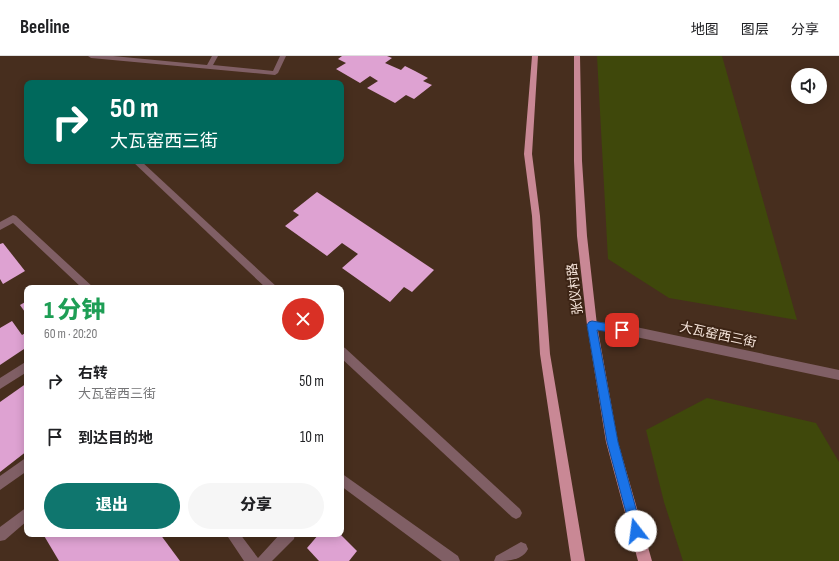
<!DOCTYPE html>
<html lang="zh">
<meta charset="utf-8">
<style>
body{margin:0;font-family:"Sofia Sans Condensed","Noto Sans SC",sans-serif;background:#f6f6f6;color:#202124;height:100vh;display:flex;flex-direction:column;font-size:15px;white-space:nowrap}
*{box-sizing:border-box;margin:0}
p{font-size:13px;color:#757577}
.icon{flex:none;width:22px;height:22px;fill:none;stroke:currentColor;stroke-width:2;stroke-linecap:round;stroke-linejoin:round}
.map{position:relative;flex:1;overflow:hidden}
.panel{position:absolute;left:24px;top:229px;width:320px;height:252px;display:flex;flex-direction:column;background:#fff;border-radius:8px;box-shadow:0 2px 10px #0003}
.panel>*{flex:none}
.hud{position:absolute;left:24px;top:24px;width:320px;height:84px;border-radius:8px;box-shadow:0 2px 10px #0003;background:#00695c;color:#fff;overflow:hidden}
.tools{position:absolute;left:791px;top:12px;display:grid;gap:8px}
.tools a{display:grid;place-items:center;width:36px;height:36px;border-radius:50%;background:#fff;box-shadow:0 2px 10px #0003;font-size:20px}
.pin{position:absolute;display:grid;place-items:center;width:34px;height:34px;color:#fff;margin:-17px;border-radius:8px;box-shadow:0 2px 6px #0006}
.me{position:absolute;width:44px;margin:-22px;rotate:345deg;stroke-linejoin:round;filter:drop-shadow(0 0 3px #0008)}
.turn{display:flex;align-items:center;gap:14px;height:84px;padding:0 20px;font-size:18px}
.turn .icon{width:52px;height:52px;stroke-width:2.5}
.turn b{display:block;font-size:28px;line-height:34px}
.round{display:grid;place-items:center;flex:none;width:42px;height:42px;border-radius:21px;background:#f6f6f6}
.headline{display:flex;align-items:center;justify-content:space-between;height:68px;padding:0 20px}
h1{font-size:24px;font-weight:800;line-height:30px;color:#1e9e55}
.primary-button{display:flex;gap:8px;margin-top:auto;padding:8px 20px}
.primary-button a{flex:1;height:46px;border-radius:24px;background:#0f766e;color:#fff;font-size:16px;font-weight:800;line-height:46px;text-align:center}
.primary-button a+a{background:#f6f6f6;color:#202124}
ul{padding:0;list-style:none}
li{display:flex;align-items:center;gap:12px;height:56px;padding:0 20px}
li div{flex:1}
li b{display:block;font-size:15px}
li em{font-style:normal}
header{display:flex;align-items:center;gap:24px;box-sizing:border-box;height:56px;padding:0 20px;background:#fff;border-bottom:1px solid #e0e0e0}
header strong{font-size:19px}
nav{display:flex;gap:22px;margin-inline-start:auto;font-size:14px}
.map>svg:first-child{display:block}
.green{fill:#3f480b}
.building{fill:#dea2d2}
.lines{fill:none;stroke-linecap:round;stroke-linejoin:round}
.minor{fill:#805f65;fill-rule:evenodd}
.major{fill:#c98895;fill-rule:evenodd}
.route{fill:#1a73e8;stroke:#114b97}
.labels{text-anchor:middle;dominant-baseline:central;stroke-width:4;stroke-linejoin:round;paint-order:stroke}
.street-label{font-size:13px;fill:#f8e7dd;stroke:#3c2415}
</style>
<header>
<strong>Beeline</strong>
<nav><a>地图</a><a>图层</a><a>分享</a></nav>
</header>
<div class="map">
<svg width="839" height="505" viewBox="0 0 839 505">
<rect width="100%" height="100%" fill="#472e1e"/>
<g class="green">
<path d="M 597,0 L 722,0 L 797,264 L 669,242 L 608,203 Z"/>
<path d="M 707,342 L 816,367 L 839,406 L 839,505 L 683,505 L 664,446 L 646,374 Z"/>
</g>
<g class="building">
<path d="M 342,0 L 387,0 L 392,2 L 385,7 L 401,14 L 405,10 L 415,15 L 428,22 L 423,25 L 432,29 L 414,43 L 406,39 L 395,47 L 367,32 L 378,25 L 370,20 L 360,27 L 336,13 L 346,7 L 338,3 Z"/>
<path d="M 317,136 L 434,214 L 412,236 L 404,231 L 390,246 L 342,212 L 358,198 L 342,187 L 327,200 L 285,170 L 299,159 L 293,155 Z"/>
<path d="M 3,187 L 25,215 L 3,228 L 0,223 L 0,188 Z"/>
<path d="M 27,245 L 27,259 L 20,249 Z"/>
<path d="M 12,265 L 22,279 L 27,276 L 27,291 L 0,309 L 0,272 Z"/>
<path d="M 27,327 L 27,395 L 0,416 L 0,346 Z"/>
<path d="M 43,478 L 160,478 L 180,505 L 59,505 Z"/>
<path d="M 319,478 L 340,478 L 357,495 L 349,505 L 319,505 L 307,492 Z"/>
</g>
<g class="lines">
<g class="minor">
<path d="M 88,0 L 113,0 L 207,9 L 212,0 L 218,0 L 213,9 L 273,15 L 280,0 L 286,0 L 278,17 L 275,19 L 91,2 Z"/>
<path d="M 132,105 L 141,105 L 278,232 L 266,232 Z"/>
<path d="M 13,159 L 16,160 L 94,232 L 82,232 L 13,167 L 0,174 L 0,166 Z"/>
<path d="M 592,265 L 636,271 L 839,314 L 839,324 L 636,281 L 592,273 L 588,272 L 587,269 L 588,266 Z"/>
<path d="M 341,290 L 345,292 L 520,453 L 522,457 L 520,461 L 516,463 L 512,461 L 341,302 Z"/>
<path d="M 27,305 L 27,316 L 0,333 L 0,322 Z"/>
<path d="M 27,401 L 27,415 L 0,434 L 0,420 Z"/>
<path d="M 341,417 L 458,500 L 460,505 L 442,505 L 341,430 Z"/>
<path d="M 27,451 L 27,465 L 5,484 L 0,485 L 0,471 Z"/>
<path d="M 226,478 L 240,478 L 258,502 L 280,478 L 295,478 L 294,483 L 272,505 L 244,505 Z"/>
<path d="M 521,486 L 526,488 L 528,493 C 522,505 507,505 494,505 L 496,500 Z"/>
</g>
<g class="major">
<path d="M 532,0 L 538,0 L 532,98 L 540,160 L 550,298 L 585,505 L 571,505 L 540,298 L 532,160 L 524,98 Z"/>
<path d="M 574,0 L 580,0 L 582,105 L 587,180 L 597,269 L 618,386 L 652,505 L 638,505 L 606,386 L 587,269 L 577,180 L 574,105 Z"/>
</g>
</g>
<path class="route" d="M 592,265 L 622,270 L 625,271 L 626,274 L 625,277 L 622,278 L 597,274 L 618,386 L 642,475 L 641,479 L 636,481 L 632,479 L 631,475 L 607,386 L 587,269 L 589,266 Z"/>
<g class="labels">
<g class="street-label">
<text transform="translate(575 233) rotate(-97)">张仪村路</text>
<text transform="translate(718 279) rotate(12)">大瓦窑西三街</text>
</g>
</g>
</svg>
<div class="tools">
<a><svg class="icon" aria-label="sound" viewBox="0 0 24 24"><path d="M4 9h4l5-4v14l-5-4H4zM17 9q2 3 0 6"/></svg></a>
</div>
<div class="pin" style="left:622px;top:274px;background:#d93025"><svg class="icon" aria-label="arrive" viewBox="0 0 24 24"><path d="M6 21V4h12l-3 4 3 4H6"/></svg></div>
<svg class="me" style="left:636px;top:475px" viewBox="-20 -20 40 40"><circle r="19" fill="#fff"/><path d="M0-13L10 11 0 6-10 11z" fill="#1a73e8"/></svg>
<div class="hud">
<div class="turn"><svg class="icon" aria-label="right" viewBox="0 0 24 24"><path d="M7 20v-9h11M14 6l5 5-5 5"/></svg><div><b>50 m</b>大瓦窑西三街</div></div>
</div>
<section class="panel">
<div class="headline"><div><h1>1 分钟</h1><p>60 m · 20:20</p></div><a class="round" style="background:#d93025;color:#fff"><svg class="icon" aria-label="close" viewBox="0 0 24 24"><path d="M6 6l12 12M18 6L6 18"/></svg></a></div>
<ul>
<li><svg class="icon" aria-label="right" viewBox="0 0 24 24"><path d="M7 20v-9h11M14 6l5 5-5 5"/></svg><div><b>右转</b><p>大瓦窑西三街</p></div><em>50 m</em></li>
<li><svg class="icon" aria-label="arrive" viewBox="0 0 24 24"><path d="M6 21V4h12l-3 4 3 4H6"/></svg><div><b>到达目的地</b></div><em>10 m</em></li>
</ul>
<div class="primary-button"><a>退出</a><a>分享</a></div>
</section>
</div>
